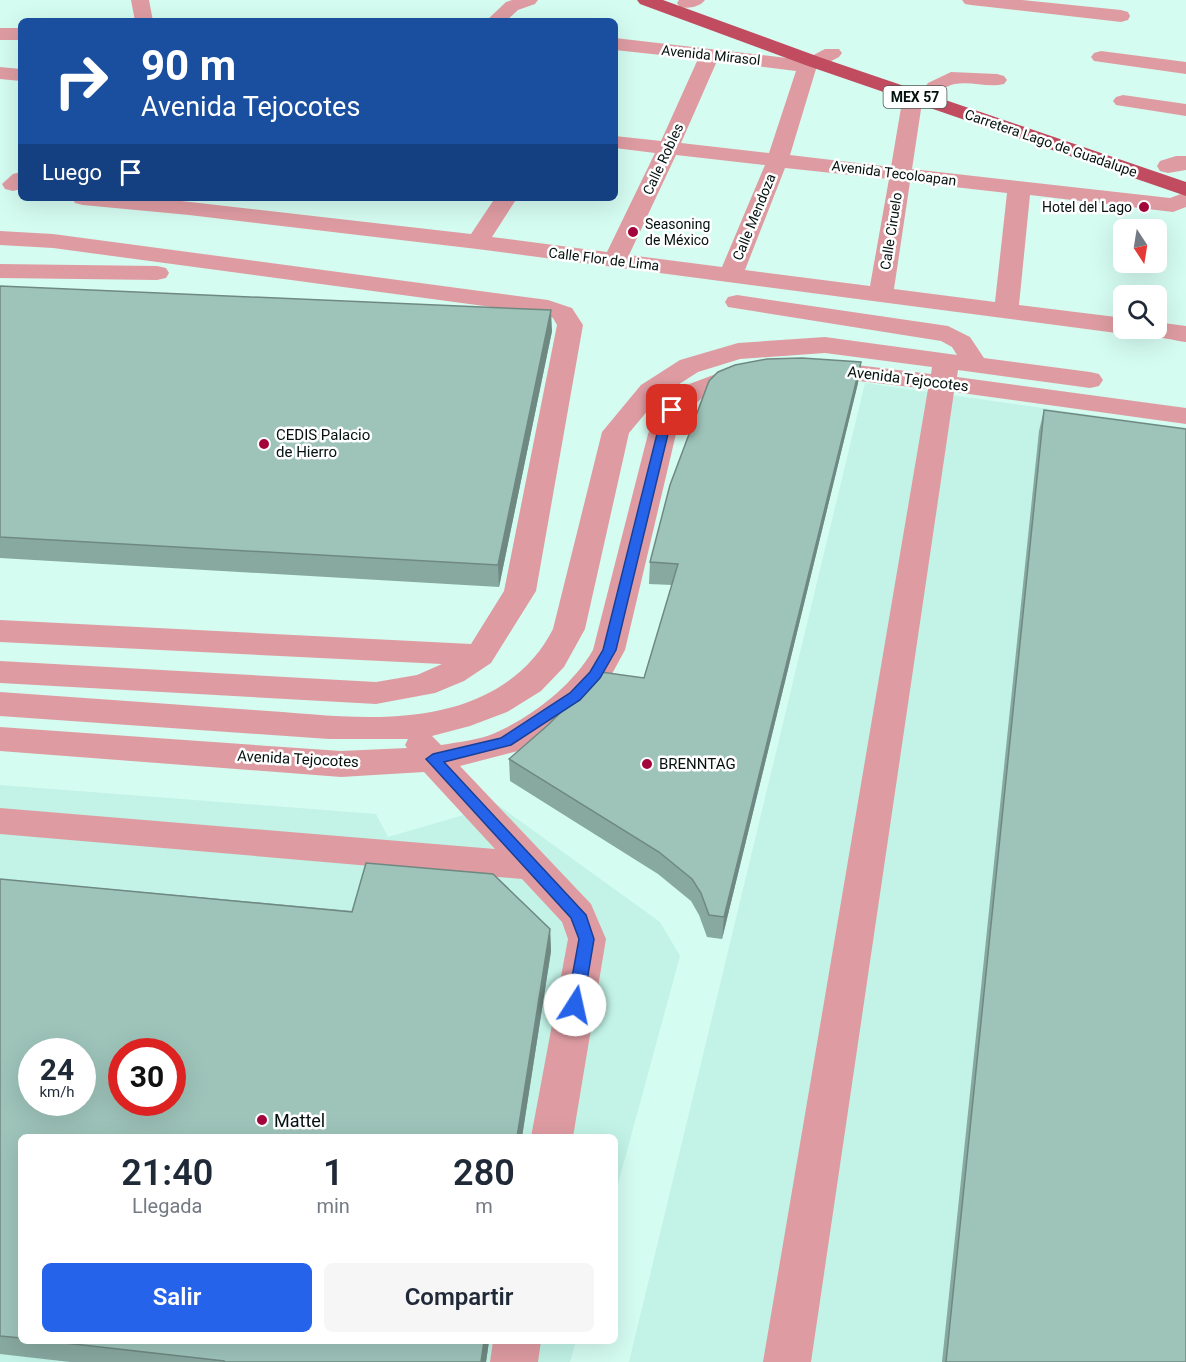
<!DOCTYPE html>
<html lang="es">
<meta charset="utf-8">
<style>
body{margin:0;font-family:Roboto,sans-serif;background:#f6f6f7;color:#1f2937;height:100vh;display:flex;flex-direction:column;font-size:22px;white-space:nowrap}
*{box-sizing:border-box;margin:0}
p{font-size:20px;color:#747a83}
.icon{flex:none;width:33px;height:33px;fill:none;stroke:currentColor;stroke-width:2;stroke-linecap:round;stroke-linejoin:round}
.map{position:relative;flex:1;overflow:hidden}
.details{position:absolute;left:18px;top:1134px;width:600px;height:210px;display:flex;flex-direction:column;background:#fff;border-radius:9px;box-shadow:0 6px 24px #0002}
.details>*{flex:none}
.hud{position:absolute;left:18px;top:18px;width:600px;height:183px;border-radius:9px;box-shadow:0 6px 24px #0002;background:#1a4fa0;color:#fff;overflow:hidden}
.needle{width:39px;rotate:168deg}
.tools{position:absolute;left:1113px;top:219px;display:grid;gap:12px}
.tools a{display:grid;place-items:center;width:54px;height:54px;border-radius:9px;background:#fff;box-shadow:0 6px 24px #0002;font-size:30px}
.speed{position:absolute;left:18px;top:1038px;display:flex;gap:12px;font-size:30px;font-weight:700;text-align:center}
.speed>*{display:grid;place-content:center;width:78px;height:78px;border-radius:50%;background:#fff;box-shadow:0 6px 24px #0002;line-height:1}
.speed small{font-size:15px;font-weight:400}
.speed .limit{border:9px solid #d22;background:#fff;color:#111}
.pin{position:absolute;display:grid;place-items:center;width:51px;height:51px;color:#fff;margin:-26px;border-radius:12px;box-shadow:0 3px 9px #0006}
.me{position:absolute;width:66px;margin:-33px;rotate:10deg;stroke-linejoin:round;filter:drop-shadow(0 0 4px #0008)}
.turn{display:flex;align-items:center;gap:21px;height:126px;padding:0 24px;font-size:27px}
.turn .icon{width:78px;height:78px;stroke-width:2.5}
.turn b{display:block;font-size:42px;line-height:51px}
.then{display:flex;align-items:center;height:57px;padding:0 24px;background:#0003;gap:12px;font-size:22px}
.eta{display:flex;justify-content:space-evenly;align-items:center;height:102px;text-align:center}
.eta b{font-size:36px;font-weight:600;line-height:42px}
.action{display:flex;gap:12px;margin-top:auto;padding:12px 24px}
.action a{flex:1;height:69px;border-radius:9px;background:#2563eb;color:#fff;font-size:24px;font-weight:600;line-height:69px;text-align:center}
.action a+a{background:#f6f6f7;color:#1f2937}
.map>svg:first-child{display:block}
.built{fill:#c2f3e6;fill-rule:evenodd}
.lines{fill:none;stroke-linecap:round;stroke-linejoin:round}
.minor{fill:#de9ca2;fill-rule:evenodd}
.major{fill:#c14c60;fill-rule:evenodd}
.wall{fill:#88a9a0}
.shaded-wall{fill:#6f8982}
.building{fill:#9ec4ba;stroke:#6f8982;stroke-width:1.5;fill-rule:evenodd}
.route{fill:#2563eb;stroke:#184099;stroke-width:1.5}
.poi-dot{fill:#a3053a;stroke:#fff;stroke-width:2}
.labels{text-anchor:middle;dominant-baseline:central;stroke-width:5;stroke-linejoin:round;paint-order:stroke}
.far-street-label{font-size:14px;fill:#04110e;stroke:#fff}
.shield{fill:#fff;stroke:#4f5856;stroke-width:1.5}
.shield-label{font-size:14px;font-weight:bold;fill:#04110e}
.far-poi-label{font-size:14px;fill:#04110e;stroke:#fff;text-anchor:end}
.street-label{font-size:15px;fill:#04110e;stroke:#fff}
.poi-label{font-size:15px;fill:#04110e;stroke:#fff;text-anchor:start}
.near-poi-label{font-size:18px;fill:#04110e;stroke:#fff;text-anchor:start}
</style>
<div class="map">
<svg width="1186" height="1362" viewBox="0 0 1186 1362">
<rect width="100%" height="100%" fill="#d5fcf1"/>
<g class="built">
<path d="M 865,383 L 1186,428 L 1186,1362 L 629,1362 Z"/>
<path d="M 0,785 L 376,814 L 388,837 L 498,805 L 660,922 L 680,956 L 615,1195 L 615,1137 L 21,1137 L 21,1341 L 576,1341 L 570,1362 L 0,1362 ZM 32,1052 L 82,1052 L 82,1102 L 32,1102 ZM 122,1052 L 172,1052 L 172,1102 L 122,1102 Z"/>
</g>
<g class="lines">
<g class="minor">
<path d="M 131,0 L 149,0 L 153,21 L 135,21 Z"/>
<path d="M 512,0 L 538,0 L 535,4 L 518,10 L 506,21 L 486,21 L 506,2 Z"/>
<path d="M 679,0 L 705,0 C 700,7 688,9 680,7 L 677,3 Z"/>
<path d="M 962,0 L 1022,0 L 1121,10 L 1128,12 L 1130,16 L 1128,20 L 1121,22 L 971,5 L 965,4 Z"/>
<rect x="0" y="28" width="21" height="12"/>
<path d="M 615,38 L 804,60 L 825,49 L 839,49 L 842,53 L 839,57 L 816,69 L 790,155 L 891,167 L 903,96 L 906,92 L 920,92 L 923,96 L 912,169 L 1170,198 L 1186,192 L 1186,207 L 1173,212 L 1030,195 L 1019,305 L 1124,318 L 1124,328 L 1156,328 L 1156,322 L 1186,326 L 1186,342 C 1172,340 1134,331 1124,334 L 477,249 L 189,215 L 83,205 L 75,203 L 72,198 L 155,198 L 471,234 L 495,198 L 517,198 L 492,237 L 607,252 L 655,153 L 615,148 L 615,136 L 661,141 L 698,59 L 615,50 ZM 717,61 L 796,71 L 769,153 L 681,143 ZM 676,155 L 765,165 L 722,267 L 629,255 ZM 785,168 L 889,179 L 870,286 L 745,270 ZM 910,182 L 1007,193 L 995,302 L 894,289 Z"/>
<path d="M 1101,51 L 1186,62 L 1186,74 L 1094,61 L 1091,57 L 1094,53 Z"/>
<path d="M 0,67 L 21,69 L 21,81 L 0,79 Z"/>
<path d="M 951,72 L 997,74 L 1004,76 L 1007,80 L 1004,84 C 988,88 971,81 955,84 C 944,86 940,94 928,91 L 925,87 L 928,83 Z"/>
<path d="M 1123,95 L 1186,104 L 1186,116 L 1116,105 L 1113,101 L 1116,97 Z"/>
<path d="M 1176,156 L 1186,156 L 1186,170 L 1168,173 L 1160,171 L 1157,166 L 1160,161 Z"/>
<path d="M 21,172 L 21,189 L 13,191 L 5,189 L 2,184 L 13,174 Z"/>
<path d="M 0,231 L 53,234 L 548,300 L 572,308 L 583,325 L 536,591 L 491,663 L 464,681 L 435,693 L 376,704 L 0,683 L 0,661 L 376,682 L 417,675 L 442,664 L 0,642 L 0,620 L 471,644 L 504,591 L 557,325 L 553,318 L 543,314 L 53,248 L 0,245 Z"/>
<path d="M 0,264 L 157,266 L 166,268 L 169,273 L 166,278 L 157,280 L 0,278 Z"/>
<path d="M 737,295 L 948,326 L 970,337 L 984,358 L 1090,372 L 1099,374 L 1103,380 L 1099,386 L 1090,388 L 958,370 L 957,377 L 1186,408 L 1186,424 L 954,392 L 811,1362 L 763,1362 L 928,389 L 815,376 L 806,374 L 802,368 L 806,362 L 815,360 L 931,374 L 932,367 L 825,353 L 740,359 L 698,372 L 659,397 L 629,433 L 585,629 L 564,667 L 541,691 L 507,712 L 470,726 L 432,736 L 441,745 C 459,742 479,740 495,733 C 533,716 572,686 593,650 L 648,434 L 662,404 L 684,386 L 740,365 L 749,363 L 758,365 L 762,371 L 758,377 L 702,398 L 684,414 L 676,434 L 625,650 L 607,683 L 587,704 L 553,729 L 518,751 L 460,766 L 591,904 L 606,939 L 573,1137 L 531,1137 L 568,939 L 562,922 L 522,879 L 0,834 L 0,808 L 495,849 L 424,772 L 341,777 L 0,751 L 0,727 L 341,751 L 407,748 L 405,745 L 408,739 L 329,739 L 0,716 L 0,692 C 85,698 169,704 254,710 C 319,714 389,725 453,707 C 496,695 533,669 553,629 L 602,432 L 641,385 L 680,360 L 738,343 L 825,337 L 957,355 L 952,347 L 941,341 L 728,307 L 725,302 L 728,297 Z"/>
<path d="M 493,1341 L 541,1341 L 538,1362 L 490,1362 Z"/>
</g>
<path class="major" d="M 637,0 L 663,0 L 822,58 L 1186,182 L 1186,196 L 808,66 L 640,4 Z"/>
</g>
<g class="wall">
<path d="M 0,286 L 552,331 L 499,587 L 0,558 Z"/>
<path d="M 861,362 L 858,383 L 722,939 L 707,937 L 699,915 L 691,901 L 658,874 L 510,781 L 509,759 L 644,678 L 672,585 L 649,584 L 650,562 Z"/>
<path d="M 1044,410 L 1186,1362 L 942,1362 L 1039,431 Z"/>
<path d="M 0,879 L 550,929 L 551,951 L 522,1137 L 21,1137 L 21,1341 L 489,1341 L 486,1362 L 70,1362 L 0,1354 Z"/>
</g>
<g class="shaded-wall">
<path d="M 551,310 L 552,331 L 499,587 L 498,565 Z"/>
<path d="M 861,362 L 858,383 L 722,939 L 724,917 Z"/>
<path d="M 550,929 L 551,951 L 522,1137 L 517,1137 Z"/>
<path d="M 484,1341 L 489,1341 L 486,1362 L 481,1362 Z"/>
</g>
<g class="building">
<path d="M 0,286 L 551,310 L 498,565 L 0,537 Z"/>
<path d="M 802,358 L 861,362 L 724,917 L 709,915 L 701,893 L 692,879 L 659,852 L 509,759 L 548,725 L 601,672 L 644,678 L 678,564 L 650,562 L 670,485 L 709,381 L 718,372 L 735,365 L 767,359 Z"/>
<path d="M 1044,410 L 1186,429 L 1186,1362 L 946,1362 Z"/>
<path d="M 366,863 L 493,874 L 550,929 L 517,1137 L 21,1137 L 21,1338 L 0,1336 L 0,879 L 352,912 ZM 32,1052 L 82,1052 L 82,1102 L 32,1102 ZM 122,1052 L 172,1052 L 172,1102 L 122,1102 Z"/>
<path d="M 47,1341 L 484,1341 L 481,1362 L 224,1362 L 224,1361 Z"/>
</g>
<path class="route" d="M 672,406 L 677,410 L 668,434 L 616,650 L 600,678 L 580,700 L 511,745 L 444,762 L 586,915 L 594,939 L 583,1005 L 581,1010 L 575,1012 L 569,1010 L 567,1005 L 579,939 L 571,918 L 426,759 L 433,754 L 501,738 L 570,693 L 590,672 L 603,650 L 657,434 L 666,410 Z"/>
<g class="poi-dot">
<circle cx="1144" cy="207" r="6"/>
<circle cx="633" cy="232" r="6"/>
<circle cx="264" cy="444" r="6"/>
<circle cx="647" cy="764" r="6"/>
<circle cx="262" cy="1120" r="6"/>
</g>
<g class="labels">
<g class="far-street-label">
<text transform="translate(711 55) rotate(6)">Avenida Mirasol</text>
<text transform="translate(1051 143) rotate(19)">Carretera Lago de Guadalupe</text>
<text transform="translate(663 159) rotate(-65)">Calle Robles</text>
<text transform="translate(894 173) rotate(7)">Avenida Tecoloapan</text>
<text transform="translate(754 217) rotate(-68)">Calle Mendoza</text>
<text transform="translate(891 231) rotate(-81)">Calle Ciruelo</text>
<text transform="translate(604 259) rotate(7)">Calle Flor de Lima</text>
</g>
<rect class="shield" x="883.5" y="86" width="63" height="22" rx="4.5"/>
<g class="shield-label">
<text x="915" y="97">MEX 57</text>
</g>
<g class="far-poi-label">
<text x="1132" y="207">Hotel del Lago</text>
<text x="645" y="224" text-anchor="start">Seasoning<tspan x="645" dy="16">de México</tspan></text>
</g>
<g class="street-label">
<text transform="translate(908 379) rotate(7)">Avenida Tejocotes</text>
<text transform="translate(298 759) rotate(3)">Avenida Tejocotes</text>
</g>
<g class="poi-label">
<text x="276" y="435">CEDIS Palacio<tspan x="276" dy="17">de Hierro</tspan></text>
<text x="659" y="764">BRENNTAG</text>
</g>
<g class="near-poi-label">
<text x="274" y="1120">Mattel</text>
</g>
</g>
</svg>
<div class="tools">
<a><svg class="needle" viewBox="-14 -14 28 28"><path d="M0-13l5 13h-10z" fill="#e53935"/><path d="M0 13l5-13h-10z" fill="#747a83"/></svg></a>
<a><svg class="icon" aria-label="search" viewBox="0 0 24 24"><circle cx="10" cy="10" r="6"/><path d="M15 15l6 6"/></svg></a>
</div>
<div class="speed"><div>24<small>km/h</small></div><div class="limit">30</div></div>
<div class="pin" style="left:672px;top:410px;background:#d93025"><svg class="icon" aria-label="arrive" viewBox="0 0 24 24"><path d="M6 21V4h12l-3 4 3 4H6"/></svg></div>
<svg class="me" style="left:575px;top:1005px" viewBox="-20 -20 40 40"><circle r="19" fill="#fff"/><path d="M0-13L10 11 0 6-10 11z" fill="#2563eb"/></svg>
<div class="hud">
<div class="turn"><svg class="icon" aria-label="right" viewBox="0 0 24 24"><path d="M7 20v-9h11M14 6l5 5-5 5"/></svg><div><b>90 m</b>Avenida Tejocotes</div></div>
<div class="then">Luego<svg class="icon" aria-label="arrive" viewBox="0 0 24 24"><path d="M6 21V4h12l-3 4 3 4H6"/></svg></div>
</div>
<section class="details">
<div class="eta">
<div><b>21:40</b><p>Llegada</p></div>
<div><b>1</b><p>min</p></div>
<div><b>280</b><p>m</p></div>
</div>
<div class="action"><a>Salir</a><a>Compartir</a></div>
</section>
</div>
